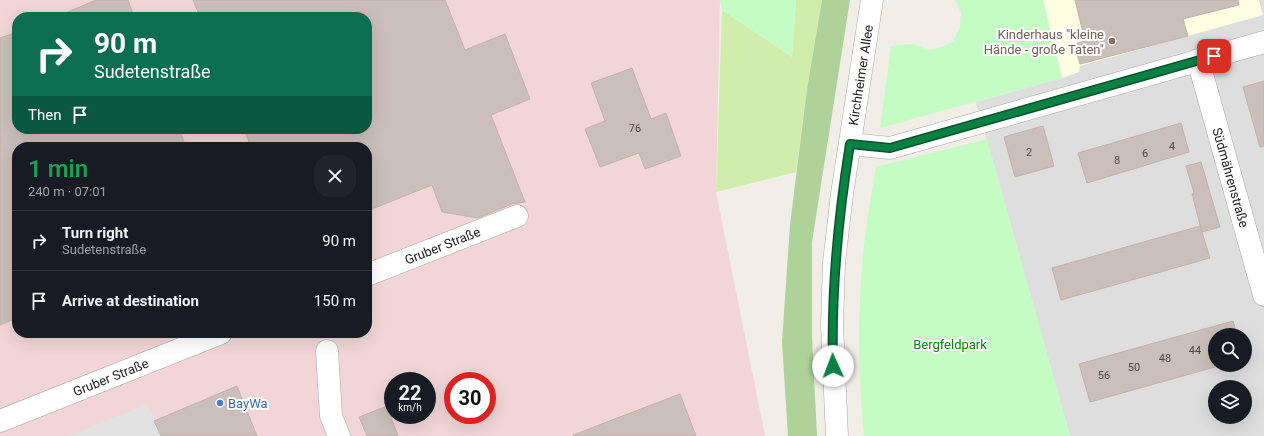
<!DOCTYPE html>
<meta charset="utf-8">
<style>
body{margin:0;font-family:Roboto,sans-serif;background:#20242c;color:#f1f3f6;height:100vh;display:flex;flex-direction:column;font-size:15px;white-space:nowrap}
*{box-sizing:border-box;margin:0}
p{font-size:13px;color:#9ea1a6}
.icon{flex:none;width:22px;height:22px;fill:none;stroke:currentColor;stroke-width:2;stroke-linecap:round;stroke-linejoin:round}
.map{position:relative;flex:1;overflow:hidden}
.panel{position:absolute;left:12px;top:142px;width:360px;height:196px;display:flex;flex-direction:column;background:#171b24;border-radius:16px;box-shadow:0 4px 16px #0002}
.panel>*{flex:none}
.guide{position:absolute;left:12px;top:12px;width:360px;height:122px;border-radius:16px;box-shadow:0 4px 16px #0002;background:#0b6e4f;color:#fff;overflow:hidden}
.buttons{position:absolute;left:1208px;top:328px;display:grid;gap:8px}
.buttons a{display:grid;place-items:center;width:44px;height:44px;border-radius:50%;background:#171b24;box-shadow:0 4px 16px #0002;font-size:20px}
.speed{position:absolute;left:384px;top:372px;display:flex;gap:8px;font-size:20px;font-weight:700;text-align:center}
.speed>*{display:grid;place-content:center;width:52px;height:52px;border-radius:50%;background:#171b24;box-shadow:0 4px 16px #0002;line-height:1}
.speed small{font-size:10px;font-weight:400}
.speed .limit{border:6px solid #d22;background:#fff;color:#111}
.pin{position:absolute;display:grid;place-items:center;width:34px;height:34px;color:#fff;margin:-17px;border-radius:8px;box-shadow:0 2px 6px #0006}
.me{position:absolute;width:44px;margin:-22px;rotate:358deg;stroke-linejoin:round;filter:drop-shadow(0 0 3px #0008)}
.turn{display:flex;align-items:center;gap:14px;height:84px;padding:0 16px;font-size:18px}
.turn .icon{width:52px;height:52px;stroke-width:2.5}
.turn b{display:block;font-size:28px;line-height:34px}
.then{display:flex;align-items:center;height:38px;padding:0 16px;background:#0003;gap:8px;font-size:15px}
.round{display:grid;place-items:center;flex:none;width:42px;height:42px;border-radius:16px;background:#20242c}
.headline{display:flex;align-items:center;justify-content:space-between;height:68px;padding:0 16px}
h1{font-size:24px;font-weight:600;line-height:30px;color:#1e9e55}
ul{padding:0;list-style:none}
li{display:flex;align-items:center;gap:12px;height:60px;padding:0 16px;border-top:1px solid #363941}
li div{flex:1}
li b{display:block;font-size:15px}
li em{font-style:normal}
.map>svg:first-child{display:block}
.residential{fill:#dfdede;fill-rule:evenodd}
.commercial{fill:#f2d6d7;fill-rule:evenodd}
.education{fill:#fffde2}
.grass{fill:#d1edac}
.forest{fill:#afd29a}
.park{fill:#c4fcc4}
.parking{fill:#e1e1e1}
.building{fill:#cabfba;stroke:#c4b2a8}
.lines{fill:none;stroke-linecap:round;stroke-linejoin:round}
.minor-casing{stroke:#a8a8a8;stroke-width:23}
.minor{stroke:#fff;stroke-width:22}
.route-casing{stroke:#07532c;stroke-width:10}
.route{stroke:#0b8043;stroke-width:7}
.education-dot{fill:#8d6e63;stroke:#fff;stroke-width:1.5}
.shop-dot{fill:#3f7fe0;stroke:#fff;stroke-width:1.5}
.labels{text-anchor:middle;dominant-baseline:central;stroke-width:4;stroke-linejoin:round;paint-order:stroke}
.number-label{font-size:11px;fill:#4b4847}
.education-label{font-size:13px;fill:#785e54;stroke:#fff;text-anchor:end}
.street-label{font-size:13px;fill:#212121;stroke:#fff}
.park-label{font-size:13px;fill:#078608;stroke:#fff}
.shop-label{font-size:13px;fill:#366cbe;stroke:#fff;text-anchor:start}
</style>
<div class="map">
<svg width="1264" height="436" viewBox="0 0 1264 436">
<rect width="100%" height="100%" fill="#f1ede7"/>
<path class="residential" d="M 1043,0 L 1264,0 L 1264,436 L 1070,436 L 976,102 L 1062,78 ZM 1215,335 L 1245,335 L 1245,365 L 1215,365 ZM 1215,387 L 1245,387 L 1245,417 L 1215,417 Z"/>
<path class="commercial" d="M 0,0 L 720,0 L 716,192 L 765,436 L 0,436 ZM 17,17 L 367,17 L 367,129 L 17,129 ZM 17,147 L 367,147 L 367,333 L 17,333 ZM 393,381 L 427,381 L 427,415 L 393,415 ZM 453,381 L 487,381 L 487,415 L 453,415 Z"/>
<path class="education" d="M 1043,0 L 1259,0 L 1263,15 L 1080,66 L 1079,72 L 1062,78 Z"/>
<path class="grass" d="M 796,0 L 822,0 L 807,89 L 796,172 L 716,192 L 722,10 L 792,57 Z"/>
<path class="forest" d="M 822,0 L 850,0 L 812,242 L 812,337 L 817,436 L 788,436 L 782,342 L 790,225 L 807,89 Z"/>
<g class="park">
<path d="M 720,0 L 796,0 L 792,57 L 722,10 Z"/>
<path d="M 955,0 L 1043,0 L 1062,78 L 880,128 L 891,46 L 912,44 L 930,50 L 947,45 L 953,41 L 960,27 L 961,13 Z"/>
<path d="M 987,139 L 1070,436 L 864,436 C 858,374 857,299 865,237 C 868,214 872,190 876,167 Z"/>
</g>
<path class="parking" d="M 148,404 L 161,436 L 68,436 Z"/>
<g class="building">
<path d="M 96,0 L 128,0 L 134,17 L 56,17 Z"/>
<path d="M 193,0 L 445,0 L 465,50 L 505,34 L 530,99 L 491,115 L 525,202 L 512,204 L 478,218 L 442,212 L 432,185 L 367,211 L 367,147 L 251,147 L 244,129 L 367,129 L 367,17 L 200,17 Z"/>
<path d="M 1075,0 L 1238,0 L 1239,5 L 1183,19 L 1188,36 L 1080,64 L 1074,44 L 1085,41 Z"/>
<path d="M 17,32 L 17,129 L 179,129 L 186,147 L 17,147 L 17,318 L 0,325 L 0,38 Z"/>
<path d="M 632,68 L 651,119 L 666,113 L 681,156 L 645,169 L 639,153 L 600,167 L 585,129 L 605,121 L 591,83 Z"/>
<path d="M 1264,81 L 1264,146 L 1260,147 L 1243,87 Z"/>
<path d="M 1181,123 L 1189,152 L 1087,183 L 1078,153 Z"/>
<path d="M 1043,126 L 1054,166 L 1015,177 L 1004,137 Z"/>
<path d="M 1201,162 L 1220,227 L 1202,232 L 1192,194 L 1194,193 L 1186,166 Z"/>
<path d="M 1200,226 L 1210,258 L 1061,300 L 1052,268 Z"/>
<path d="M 1233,321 L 1237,335 L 1215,335 L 1215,367 L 1090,402 L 1079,364 Z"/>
<path d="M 237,386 L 257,436 L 161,436 L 154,421 Z"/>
<path d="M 680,394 L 696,436 L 573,436 L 573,435 Z"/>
<path d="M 387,406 L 398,436 L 367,436 L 359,417 Z"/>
</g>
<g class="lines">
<defs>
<g id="minor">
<path id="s1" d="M 1198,60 L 1264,295"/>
<path d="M 850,144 L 890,148 L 1264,42"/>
<path id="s2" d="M 367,275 L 517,216"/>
<path d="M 327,351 L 331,416 L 339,436"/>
<path id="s3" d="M 0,421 L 221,333"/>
<path id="s4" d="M 837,436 L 832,325 L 834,263 L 842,194 L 872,0"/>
</g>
</defs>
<use href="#minor" class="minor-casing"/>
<use href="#minor" class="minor"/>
</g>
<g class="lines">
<defs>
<path id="route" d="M 833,366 C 831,291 838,218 850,144 L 890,148 L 1214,56"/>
</defs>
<use href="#route" class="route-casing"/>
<use href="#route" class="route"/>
</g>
<circle class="education-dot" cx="1112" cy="41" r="4"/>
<circle class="shop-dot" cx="220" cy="403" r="4"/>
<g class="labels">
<g class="number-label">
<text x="635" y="128">76</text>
<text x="1172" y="146">4</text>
<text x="1029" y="152">2</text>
<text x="1145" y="153">6</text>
<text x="1117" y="160">8</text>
<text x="1195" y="350">44</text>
<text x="1165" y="358">48</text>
<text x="1134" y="367">50</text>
<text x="1104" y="375">56</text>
</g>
<g class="education-label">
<text x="1104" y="34">Kinderhaus "kleine<tspan x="1104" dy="15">Hände - große Taten"</tspan></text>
</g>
<g class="street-label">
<text stroke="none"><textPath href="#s4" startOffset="363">Kirchheimer Allee</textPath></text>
<text stroke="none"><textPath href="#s1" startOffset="122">Südmährenstraße</textPath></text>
<text stroke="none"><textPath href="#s2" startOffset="81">Gruber Straße</textPath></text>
<text stroke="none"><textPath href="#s3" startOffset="119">Gruber Straße</textPath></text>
</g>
<g class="park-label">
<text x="950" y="344">Bergfeldpark</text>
</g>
<g class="shop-label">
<text x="228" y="403">BayWa</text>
</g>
</g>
</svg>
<div class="buttons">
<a><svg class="icon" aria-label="search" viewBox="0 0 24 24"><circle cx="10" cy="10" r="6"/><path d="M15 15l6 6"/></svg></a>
<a><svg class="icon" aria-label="layers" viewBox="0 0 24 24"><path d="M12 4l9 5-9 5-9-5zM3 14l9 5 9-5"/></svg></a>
</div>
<div class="speed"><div>22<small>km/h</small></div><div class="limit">30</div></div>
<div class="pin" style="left:1214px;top:56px;background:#d93025"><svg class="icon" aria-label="arrive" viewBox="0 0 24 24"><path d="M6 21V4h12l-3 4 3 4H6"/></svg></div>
<svg class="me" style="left:833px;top:366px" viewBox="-20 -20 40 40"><circle r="19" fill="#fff"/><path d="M0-13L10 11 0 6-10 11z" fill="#0b8043"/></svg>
<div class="guide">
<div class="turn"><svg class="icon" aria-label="right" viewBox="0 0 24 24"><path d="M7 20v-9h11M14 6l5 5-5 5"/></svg><div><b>90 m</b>Sudetenstraße</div></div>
<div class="then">Then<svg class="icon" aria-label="arrive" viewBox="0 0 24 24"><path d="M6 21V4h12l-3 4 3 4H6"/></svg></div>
</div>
<section class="panel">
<div class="headline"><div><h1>1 min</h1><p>240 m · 07:01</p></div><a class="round"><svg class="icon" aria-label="close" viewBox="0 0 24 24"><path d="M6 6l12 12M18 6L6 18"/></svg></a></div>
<ul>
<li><svg class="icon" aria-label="right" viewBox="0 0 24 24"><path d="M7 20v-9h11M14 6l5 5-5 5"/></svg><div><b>Turn right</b><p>Sudetenstraße</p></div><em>90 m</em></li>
<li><svg class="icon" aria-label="arrive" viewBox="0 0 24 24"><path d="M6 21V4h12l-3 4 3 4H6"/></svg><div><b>Arrive at destination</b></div><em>150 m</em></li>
</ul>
</section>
</div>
